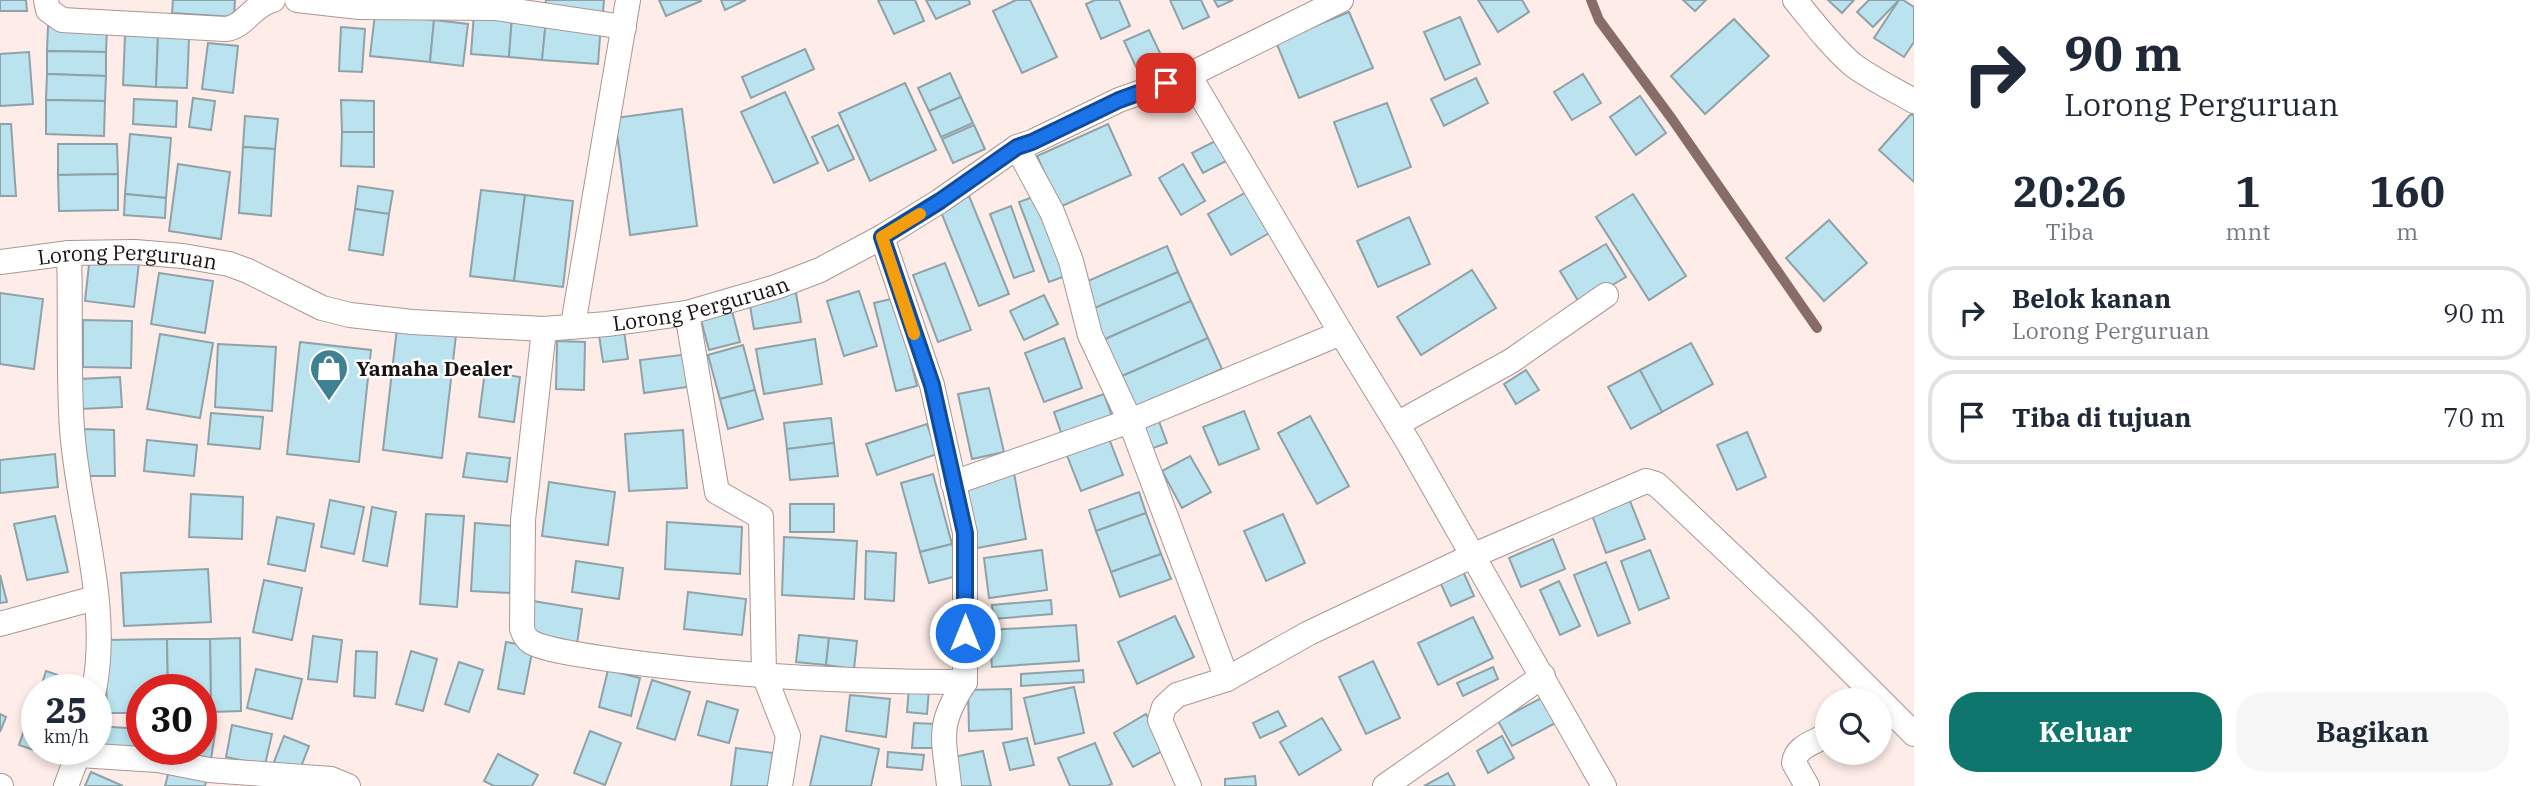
<!DOCTYPE html>
<html lang="id">
<style>
body{margin:0;font-family:"IBM Plex Serif",serif;background:#f6f6f7;color:#1f2937;height:100vh;display:flex;flex-direction:column;font-size:26px;white-space:nowrap}
*{box-sizing:border-box;margin:0}
p{font-size:23px;color:#747a83}
.icon{flex:none;width:38px;height:38px;fill:none;stroke:currentColor;stroke-width:2;stroke-linecap:round;stroke-linejoin:round}
.map{position:relative;flex:1;overflow:hidden}
.details{display:flex;flex-direction:column;background:#fff;width:630px}
.details>*{flex:none}
.top-card{background:#fff;color:#1f2937;overflow:hidden}
.tools{position:absolute;left:1815px;top:688px;display:grid;gap:14px}
.tools a{display:grid;place-items:center;width:77px;height:77px;border-radius:50%;background:#fff;box-shadow:0 4px 10px #0003;font-size:35px}
.speed{position:absolute;left:21px;top:674px;display:flex;gap:14px;font-size:35px;font-weight:700;text-align:center}
.speed>*{display:grid;place-content:center;width:91px;height:91px;border-radius:50%;background:#fff;box-shadow:0 4px 10px #0003;line-height:1}
.speed small{font-size:18px;font-weight:400}
.speed .limit{border:10px solid #d22;background:#fff;color:#111}
.pin{position:absolute;display:grid;place-items:center;width:60px;height:60px;color:#fff;margin:-30px;border-radius:14px;box-shadow:0 4px 10px #0006}
.me{position:absolute;width:77px;margin:-38px;rotate:0deg;stroke-linejoin:round;filter:drop-shadow(0 0 5px #0008)}
.turn{display:flex;align-items:center;gap:24px;height:147px;padding:0 35px;font-size:32px}
.turn .icon{width:91px;height:91px;stroke-width:2.5}
.turn b{display:block;font-size:49px;line-height:60px}
.eta{display:flex;justify-content:space-evenly;align-items:center;height:119px;text-align:center}
.eta b{font-size:42px;font-weight:700;line-height:49px}
.action{display:flex;gap:14px;margin-top:auto;padding:14px 35px}
.action a{flex:1;height:80px;border-radius:28px;background:#0f766e;color:#fff;font-size:28px;font-weight:700;line-height:80px;text-align:center}
.action a+a{background:#f6f6f7;color:#1f2937}
ul{padding:0;list-style:none}
li{display:flex;align-items:center;gap:21px;height:94px;margin:0 14px 10px;padding:0 21px;border:4px solid #e0e1e3;border-radius:28px}
li div{flex:1}
li b{display:block;font-size:26px}
li em{font-style:normal}
main{display:flex;flex:1;min-height:0}
.map>svg:first-child{display:block}
.lines{fill:none;stroke-linecap:round;stroke-linejoin:round}
.stream{stroke:#886c67;stroke-width:10}
.building{fill:#bae3ef;stroke:#8ea2a8;stroke-width:2}
.street-casing{stroke:#aa9692;stroke-width:26}
.street{stroke:#fff;stroke-width:24}
.route-casing{stroke:#114b97;stroke-width:18}
.route{stroke:#1a73e8;stroke-width:12}
.slow{stroke:#f59e0b;stroke-width:12}
.labels{text-anchor:middle;dominant-baseline:central;stroke-width:5;stroke-linejoin:round;paint-order:stroke}
.street-label{font-size:21px;fill:#181110;stroke:#fdfdfd}
.poi-label{font-size:21px;font-weight:bold;fill:#181110;stroke:#fdfdfd;text-anchor:start}
</style>
<main>
<div class="map">
<svg width="1914" height="786" viewBox="0 0 1914 786">
<rect width="100%" height="100%" fill="#fdece8"/>
<g class="lines">
<path class="stream" d="M 1591,0 L 1599,20 L 1672,119 L 1817,328"/>
</g>
<g class="building">
<path d="M 0,0 L 26,0 L 27,11 L 0,11 Z"/>
<path d="M 173,0 L 235,0 L 234,17 L 172,13 Z"/>
<path d="M 546,0 L 604,0 L 603,13 L 545,7 Z"/>
<path d="M 659,0 L 701,0 L 701,1 L 666,16 Z"/>
<path d="M 721,0 L 746,0 L 725,10 Z"/>
<path d="M 878,0 L 915,0 L 924,21 L 894,34 Z"/>
<path d="M 926,0 L 969,0 L 970,4 L 936,19 Z"/>
<path d="M 1016,0 L 1030,0 L 1057,57 L 1022,73 L 993,11 Z"/>
<path d="M 1095,0 L 1119,0 L 1130,26 L 1101,39 L 1086,4 Z"/>
<path d="M 1170,0 L 1201,0 L 1209,17 L 1183,29 Z"/>
<path d="M 1214,0 L 1233,0 L 1218,7 Z"/>
<path d="M 1478,0 L 1522,0 L 1529,12 L 1498,32 Z"/>
<path d="M 1683,0 L 1706,0 L 1695,11 Z"/>
<path d="M 1828,0 L 1854,0 L 1842,13 Z"/>
<path d="M 1869,0 L 1899,0 L 1873,27 L 1857,12 Z"/>
<path d="M 1899,0 L 1903,0 L 1914,7 L 1914,42 L 1904,57 L 1874,38 Z"/>
<path d="M 1349,12 L 1373,68 L 1299,98 L 1276,42 Z"/>
<path d="M 474,13 L 512,16 L 509,57 L 471,54 Z"/>
<path d="M 375,14 L 434,20 L 430,62 L 370,56 Z"/>
<path d="M 512,16 L 546,20 L 542,60 L 509,57 Z"/>
<path d="M 1460,17 L 1480,64 L 1445,80 L 1424,32 Z"/>
<path d="M 1734,19 L 1769,56 L 1705,114 L 1671,76 Z"/>
<path d="M 434,20 L 468,24 L 463,66 L 430,62 Z"/>
<path d="M 546,20 L 601,24 L 598,64 L 542,60 Z"/>
<path d="M 48,26 L 107,28 L 106,52 L 47,51 Z"/>
<path d="M 341,27 L 365,29 L 362,72 L 339,71 Z"/>
<path d="M 1149,30 L 1161,55 L 1136,67 L 1124,41 Z"/>
<path d="M 125,35 L 158,36 L 156,87 L 123,85 Z"/>
<path d="M 158,36 L 189,38 L 187,88 L 156,87 Z"/>
<path d="M 208,43 L 238,46 L 233,93 L 202,89 Z"/>
<path d="M 805,49 L 814,69 L 751,98 L 742,77 Z"/>
<path d="M 47,51 L 106,52 L 106,76 L 47,74 Z"/>
<path d="M 29,52 L 33,104 L 0,106 L 0,54 Z"/>
<path d="M 950,73 L 961,97 L 929,111 L 918,88 Z"/>
<path d="M 47,74 L 106,76 L 105,101 L 46,100 Z"/>
<path d="M 1583,74 L 1601,103 L 1572,120 L 1554,92 Z"/>
<path d="M 1476,78 L 1488,103 L 1444,126 L 1431,99 Z"/>
<path d="M 905,83 L 936,150 L 870,181 L 839,113 Z"/>
<path d="M 785,92 L 818,163 L 774,183 L 741,112 Z"/>
<path d="M 1640,96 L 1666,133 L 1636,155 L 1610,117 Z"/>
<path d="M 961,97 L 973,123 L 941,137 L 929,111 Z"/>
<path d="M 193,98 L 215,101 L 211,130 L 189,127 Z"/>
<path d="M 134,99 L 177,101 L 176,127 L 133,124 Z"/>
<path d="M 46,100 L 105,101 L 104,136 L 46,134 Z"/>
<path d="M 341,100 L 374,101 L 374,132 L 342,132 Z"/>
<path d="M 1387,103 L 1411,167 L 1358,187 L 1334,122 Z"/>
<path d="M 682,109 L 697,226 L 630,235 L 615,118 Z"/>
<path d="M 1911,114 L 1914,116 L 1914,182 L 1879,150 Z"/>
<path d="M 245,116 L 278,119 L 275,149 L 243,147 Z"/>
<path d="M 0,124 L 11,124 L 16,196 L 0,196 Z"/>
<path d="M 1108,124 L 1131,175 L 1060,207 L 1037,156 Z"/>
<path d="M 838,125 L 854,159 L 828,171 L 812,137 Z"/>
<path d="M 974,125 L 985,149 L 953,163 L 942,139 Z"/>
<path d="M 342,132 L 374,132 L 374,167 L 341,166 Z"/>
<path d="M 130,134 L 171,138 L 166,198 L 125,194 Z"/>
<path d="M 1217,140 L 1228,160 L 1203,173 L 1192,153 Z"/>
<path d="M 58,144 L 117,144 L 118,174 L 58,175 Z"/>
<path d="M 243,147 L 275,149 L 271,216 L 239,213 Z"/>
<path d="M 178,164 L 230,172 L 221,239 L 169,231 Z"/>
<path d="M 1183,164 L 1205,201 L 1181,215 L 1159,178 Z"/>
<path d="M 118,174 L 118,210 L 59,211 L 58,175 Z"/>
<path d="M 358,186 L 393,191 L 389,214 L 355,209 Z"/>
<path d="M 481,190 L 525,195 L 514,281 L 470,276 Z"/>
<path d="M 1248,191 L 1271,232 L 1231,255 L 1208,214 Z"/>
<path d="M 125,194 L 166,198 L 165,218 L 124,215 Z"/>
<path d="M 1041,194 L 1071,274 L 1049,282 L 1019,202 Z"/>
<path d="M 1633,194 L 1686,276 L 1649,300 L 1596,217 Z"/>
<path d="M 525,195 L 573,201 L 563,287 L 514,281 Z"/>
<path d="M 969,196 L 1009,294 L 979,306 L 939,207 Z"/>
<path d="M 1011,206 L 1034,271 L 1014,278 L 990,214 Z"/>
<path d="M 355,209 L 389,214 L 383,255 L 349,250 Z"/>
<path d="M 1409,217 L 1430,264 L 1378,287 L 1357,241 Z"/>
<path d="M 1829,220 L 1867,263 L 1824,301 L 1786,258 Z"/>
<path d="M 1606,244 L 1626,277 L 1580,304 L 1560,271 Z"/>
<path d="M 1167,246 L 1178,272 L 1090,310 L 1079,285 Z"/>
<path d="M 90,256 L 139,262 L 134,307 L 85,301 Z"/>
<path d="M 945,263 L 971,330 L 938,342 L 913,275 Z"/>
<path d="M 1472,270 L 1496,308 L 1421,355 L 1397,317 Z"/>
<path d="M 1178,272 L 1191,301 L 1103,340 L 1090,310 Z"/>
<path d="M 159,273 L 213,281 L 205,333 L 151,324 Z"/>
<path d="M 859,291 L 877,346 L 844,356 L 827,301 Z"/>
<path d="M 0,293 L 43,299 L 34,369 L 0,364 Z"/>
<path d="M 796,293 L 801,322 L 754,329 L 749,300 Z"/>
<path d="M 1044,295 L 1058,324 L 1024,340 L 1010,311 Z"/>
<path d="M 895,298 L 917,386 L 896,391 L 874,303 Z"/>
<path d="M 1191,301 L 1208,338 L 1120,377 L 1103,340 Z"/>
<path d="M 732,311 L 740,342 L 709,350 L 701,320 Z"/>
<path d="M 83,320 L 132,321 L 131,368 L 83,367 Z"/>
<path d="M 397,328 L 456,335 L 442,458 L 383,450 Z"/>
<path d="M 624,331 L 628,359 L 603,362 L 599,335 Z"/>
<path d="M 160,334 L 213,343 L 200,418 L 147,409 Z"/>
<path d="M 1064,338 L 1082,388 L 1044,402 L 1025,353 Z"/>
<path d="M 1208,338 L 1222,369 L 1134,408 L 1120,377 Z"/>
<path d="M 815,339 L 822,384 L 764,394 L 756,349 Z"/>
<path d="M 557,341 L 585,342 L 584,390 L 556,389 Z"/>
<path d="M 300,342 L 371,350 L 359,462 L 287,454 Z"/>
<path d="M 1691,343 L 1713,384 L 1662,412 L 1640,370 Z"/>
<path d="M 218,344 L 276,347 L 272,411 L 215,407 Z"/>
<path d="M 743,345 L 755,390 L 720,399 L 708,355 Z"/>
<path d="M 689,354 L 694,386 L 644,393 L 640,360 Z"/>
<path d="M 1526,370 L 1539,390 L 1516,404 L 1504,384 Z"/>
<path d="M 1640,370 L 1662,412 L 1631,429 L 1608,387 Z"/>
<path d="M 485,371 L 520,377 L 514,422 L 479,417 Z"/>
<path d="M 120,377 L 122,407 L 81,409 L 79,379 Z"/>
<path d="M 989,388 L 1004,452 L 972,459 L 958,394 Z"/>
<path d="M 755,390 L 763,419 L 728,429 L 720,399 Z"/>
<path d="M 1104,394 L 1114,422 L 1064,441 L 1054,412 Z"/>
<path d="M 1244,411 L 1259,449 L 1219,465 L 1203,427 Z"/>
<path d="M 211,413 L 263,417 L 260,449 L 208,444 Z"/>
<path d="M 1157,416 L 1167,443 L 1145,451 L 1135,424 Z"/>
<path d="M 1310,416 L 1349,486 L 1317,504 L 1278,433 Z"/>
<path d="M 831,418 L 834,443 L 787,449 L 784,423 Z"/>
<path d="M 927,424 L 937,454 L 877,475 L 866,444 Z"/>
<path d="M 83,429 L 114,430 L 115,476 L 83,476 Z"/>
<path d="M 683,430 L 687,488 L 629,491 L 625,434 Z"/>
<path d="M 1747,432 L 1766,477 L 1737,490 L 1717,445 Z"/>
<path d="M 1108,436 L 1123,475 L 1081,491 L 1066,453 Z"/>
<path d="M 147,440 L 197,445 L 194,476 L 144,471 Z"/>
<path d="M 834,443 L 838,476 L 790,480 L 787,449 Z"/>
<path d="M 467,453 L 510,458 L 507,482 L 463,477 Z"/>
<path d="M 55,454 L 58,487 L 0,493 L 0,460 Z"/>
<path d="M 1190,456 L 1211,492 L 1182,508 L 1162,471 Z"/>
<path d="M 1014,473 L 1026,539 L 977,548 L 964,482 Z"/>
<path d="M 933,474 L 952,544 L 920,552 L 901,483 Z"/>
<path d="M 549,482 L 615,492 L 608,545 L 542,536 Z"/>
<path d="M 1139,492 L 1146,513 L 1096,531 L 1089,510 Z"/>
<path d="M 191,494 L 243,497 L 242,539 L 189,537 Z"/>
<path d="M 330,500 L 364,507 L 354,554 L 321,547 Z"/>
<path d="M 1630,501 L 1645,539 L 1606,553 L 1592,515 Z"/>
<rect x="790" y="504" width="44" height="28"/>
<path d="M 372,507 L 396,512 L 387,566 L 363,561 Z"/>
<path d="M 1146,513 L 1161,554 L 1111,572 L 1096,531 Z"/>
<path d="M 426,514 L 464,516 L 457,607 L 420,604 Z"/>
<path d="M 1283,514 L 1305,563 L 1266,581 L 1244,531 Z"/>
<path d="M 55,516 L 68,572 L 27,580 L 14,524 Z"/>
<path d="M 277,517 L 314,524 L 305,571 L 268,564 Z"/>
<path d="M 667,522 L 742,527 L 740,574 L 665,569 Z"/>
<path d="M 475,523 L 514,526 L 510,593 L 471,591 Z"/>
<path d="M 784,537 L 857,541 L 854,599 L 782,595 Z"/>
<path d="M 1553,539 L 1565,569 L 1521,587 L 1509,558 Z"/>
<path d="M 952,544 L 961,575 L 929,583 L 920,552 Z"/>
<path d="M 1042,550 L 1047,590 L 989,598 L 984,558 Z"/>
<path d="M 1650,550 L 1669,598 L 1639,610 L 1621,561 Z"/>
<path d="M 866,551 L 896,553 L 894,601 L 865,599 Z"/>
<path d="M 1161,554 L 1171,579 L 1120,597 L 1111,572 Z"/>
<path d="M 576,561 L 623,568 L 619,599 L 572,592 Z"/>
<path d="M 1606,562 L 1630,623 L 1598,636 L 1574,575 Z"/>
<path d="M 208,569 L 211,622 L 124,626 L 121,573 Z"/>
<path d="M 1462,569 L 1474,596 L 1451,606 L 1439,580 Z"/>
<path d="M 0,575 L 7,602 L 0,603 Z"/>
<path d="M 264,580 L 302,588 L 292,640 L 253,632 Z"/>
<path d="M 1559,581 L 1580,626 L 1560,635 L 1540,590 Z"/>
<path d="M 688,592 L 746,599 L 742,635 L 684,629 Z"/>
<path d="M 1051,600 L 1052,614 L 993,619 L 992,605 Z"/>
<path d="M 533,601 L 582,609 L 577,644 L 528,637 Z"/>
<path d="M 1175,616 L 1194,657 L 1137,684 L 1118,642 Z"/>
<path d="M 1473,617 L 1493,658 L 1438,685 L 1418,643 Z"/>
<path d="M 1076,625 L 1079,661 L 992,667 L 989,630 Z"/>
<path d="M 799,635 L 829,638 L 826,665 L 796,662 Z"/>
<path d="M 313,636 L 342,640 L 337,682 L 308,679 Z"/>
<path d="M 240,638 L 241,711 L 211,712 L 210,639 Z"/>
<path d="M 829,638 L 857,641 L 854,669 L 826,665 Z"/>
<path d="M 167,639 L 168,690 L 142,690 L 142,713 L 107,713 L 105,640 Z"/>
<path d="M 167,639 L 210,639 L 211,712 L 201,712 L 201,690 L 168,690 Z"/>
<path d="M 506,642 L 533,647 L 524,694 L 498,689 Z"/>
<path d="M 356,651 L 377,652 L 375,698 L 354,696 Z"/>
<path d="M 411,651 L 437,659 L 423,711 L 396,704 Z"/>
<path d="M 1373,661 L 1400,718 L 1366,734 L 1339,677 Z"/>
<path d="M 459,662 L 483,670 L 469,712 L 445,704 Z"/>
<path d="M 1493,667 L 1498,679 L 1463,696 L 1457,683 Z"/>
<path d="M 256,669 L 302,679 L 292,719 L 247,708 Z"/>
<path d="M 608,670 L 640,678 L 631,716 L 599,707 Z"/>
<path d="M 1083,670 L 1084,682 L 1021,686 L 1021,674 Z"/>
<path d="M 46,671 L 75,681 L 72,690 L 40,690 Z"/>
<path d="M 652,680 L 690,692 L 675,740 L 637,728 Z"/>
<path d="M 909,687 L 929,689 L 927,714 L 907,712 Z"/>
<path d="M 1074,687 L 1084,733 L 1035,744 L 1024,698 Z"/>
<path d="M 1011,689 L 1012,729 L 969,731 L 968,690 Z"/>
<path d="M 1549,694 L 1563,719 L 1512,746 L 1498,721 Z"/>
<path d="M 850,695 L 890,699 L 886,737 L 846,731 Z"/>
<path d="M 707,701 L 738,710 L 729,743 L 698,735 Z"/>
<path d="M 1278,711 L 1286,726 L 1260,738 L 1253,723 Z"/>
<path d="M 0,714 L 6,717 L 0,732 Z"/>
<path d="M 1146,714 L 1166,749 L 1133,767 L 1114,733 Z"/>
<path d="M 1322,718 L 1341,750 L 1299,775 L 1280,742 Z"/>
<path d="M 27,722 L 37,725 L 37,749 L 53,749 L 51,756 L 19,745 Z"/>
<path d="M 914,723 L 936,724 L 935,748 L 912,748 Z"/>
<path d="M 201,725 L 216,727 L 211,759 L 178,754 L 178,749 L 201,749 Z"/>
<path d="M 232,725 L 272,734 L 265,765 L 226,757 Z"/>
<path d="M 96,726 L 142,729 L 142,749 L 96,749 Z"/>
<path d="M 590,731 L 621,743 L 605,785 L 574,773 Z"/>
<path d="M 284,736 L 309,746 L 299,772 L 274,762 Z"/>
<path d="M 821,736 L 879,749 L 871,786 L 810,786 Z"/>
<path d="M 1502,736 L 1514,758 L 1488,773 L 1477,751 Z"/>
<path d="M 1027,738 L 1034,765 L 1010,770 L 1003,743 Z"/>
<path d="M 1095,743 L 1112,784 L 1107,786 L 1070,786 L 1058,758 Z"/>
<path d="M 736,748 L 773,753 L 768,786 L 731,786 Z"/>
<path d="M 983,751 L 991,786 L 956,786 L 949,758 Z"/>
<path d="M 888,752 L 924,755 L 922,770 L 887,767 Z"/>
<path d="M 498,754 L 538,775 L 532,786 L 494,786 L 484,781 Z"/>
<path d="M 170,767 L 207,778 L 205,786 L 165,786 Z"/>
<path d="M 91,772 L 123,786 L 85,786 Z"/>
<path d="M 1448,773 L 1455,786 L 1424,786 Z"/>
<path d="M 1255,776 L 1256,786 L 1225,786 L 1225,779 Z"/>
</g>
<g class="lines">
<defs>
<g id="street">
<path d="M 46,0 L 48,10 L 62,20 L 225,29 C 244,28 253,4 273,0"/>
<path d="M 297,0 L 359,7 L 495,8 L 624,27"/>
<path d="M 1795,0 C 1813,22 1831,46 1853,65 C 1872,79 1893,89 1914,101"/>
<path d="M 1189,75 L 1341,333 L 1408,442 L 1604,786"/>
<path d="M 1017,147 L 1052,212 L 1071,261 L 1090,335 L 1130,421 L 1227,679"/>
<path d="M 882,237 L 932,385 L 965,533 L 965,682 C 936,726 944,737 949,786"/>
<path d="M 69,253 C 71,312 68,371 72,429 C 78,514 111,605 94,690"/>
<path id="s1" d="M 0,262 L 69,253 L 135,252 L 183,256 L 229,264 L 248,271 L 322,308 L 350,315 L 412,322 L 544,329 L 607,324 L 687,313 L 776,287 L 820,270 L 882,237 L 940,201 L 1017,147 L 1032,142 L 1119,100 L 1189,75 L 1341,0"/>
<path d="M 687,313 L 717,492 L 761,517 L 764,675 L 788,736 L 780,786"/>
<path d="M 573,325 L 628,0"/>
<path d="M 544,329 L 523,520 L 522,629 C 524,635 526,639 531,642 C 546,651 595,657 614,660 C 730,676 847,682 965,682"/>
<path d="M 1397,424 L 1511,361 L 1606,295"/>
<path d="M 953,483 L 1130,421 L 1341,333"/>
<path d="M 0,624 L 95,598"/>
<path d="M 79,755 L 158,760 L 209,770 L 331,779 L 348,786"/>
<path d="M 0,786 L 1,786"/>
<path d="M 66,786 L 80,749"/>
<path d="M 1189,786 L 1160,720 L 1164,707 L 1177,695 L 1227,679 L 1309,633 L 1472,556 L 1646,481 L 1656,484 L 1666,493 L 1803,623 L 1914,734"/>
<path d="M 1385,786 L 1543,676"/>
<path d="M 1807,786 L 1794,763 C 1796,746 1814,743 1827,735"/>
</g>
</defs>
<use href="#street" class="street-casing"/>
<use href="#street" class="street"/>
</g>
<g class="lines">
<defs>
<path id="route" d="M 965,633 L 965,533 L 932,385 L 882,237 L 940,201 L 1017,147 L 1032,142 L 1119,100 L 1166,83"/>
</defs>
<use href="#route" class="route-casing"/>
<use href="#route" class="route"/>
<path class="slow" d="M 914,334 L 882,237 L 920,214"/>
</g>
<defs>
<symbol id="shop-pin" viewBox="-11 -11 22 30"><path d="M0 17L-7.5 6A9.5 9.5 0 1 1 7.5 6Z" fill="#3f8193" stroke="#fdfdfd"/><path d="M-5-2.5h2.3a2.7 3.5 0 0 1 5.4 0H5L5.5 6h-11ZM-1.5-2.5h3a1.5 2.3 0 0 0-3 0Z" fill="#fff"/></symbol>
</defs>
<g fill-rule="evenodd">
<use href="#shop-pin" x="307" y="346" width="44" height="60"/>
</g>
<g class="labels">
<g class="street-label">
<text stroke="none"><textPath href="#s1" startOffset="128">Lorong Perguruan</textPath></text>
<text stroke="none"><textPath href="#s1" startOffset="716">Lorong Perguruan</textPath></text>
</g>
<g class="poi-label">
<text x="356" y="368">Yamaha Dealer</text>
</g>
</g>
</svg>
<div class="tools">
<a><svg class="icon" aria-label="search" viewBox="0 0 24 24"><circle cx="10" cy="10" r="6"/><path d="M15 15l6 6"/></svg></a>
</div>
<div class="speed"><div>25<small>km/h</small></div><div class="limit">30</div></div>
<div class="pin" style="left:1166px;top:83px;background:#d93025"><svg class="icon" aria-label="arrive" viewBox="0 0 24 24"><path d="M6 21V4h12l-3 4 3 4H6"/></svg></div>
<svg class="me" style="left:965px;top:633px" viewBox="-20 -20 40 40"><circle r="17" fill="#1a73e8" stroke="#fff" stroke-width="3"/><path d="M0-11L8 9 0 5-8 9z" fill="#fff"/></svg>
</div>
<section class="details">
<div class="top-card">
<div class="turn"><svg class="icon" aria-label="right" viewBox="0 0 24 24"><path d="M7 20v-9h11M14 6l5 5-5 5"/></svg><div><b>90 m</b>Lorong Perguruan</div></div>
</div>
<div class="eta">
<div><b>20:26</b><p>Tiba</p></div>
<div><b>1</b><p>mnt</p></div>
<div><b>160</b><p>m</p></div>
</div>
<ul>
<li><svg class="icon" aria-label="right" viewBox="0 0 24 24"><path d="M7 20v-9h11M14 6l5 5-5 5"/></svg><div><b>Belok kanan</b><p>Lorong Perguruan</p></div><em>90 m</em></li>
<li><svg class="icon" aria-label="arrive" viewBox="0 0 24 24"><path d="M6 21V4h12l-3 4 3 4H6"/></svg><div><b>Tiba di tujuan</b></div><em>70 m</em></li>
</ul>
<div class="action"><a>Keluar</a><a>Bagikan</a></div>
</section>
</main>
